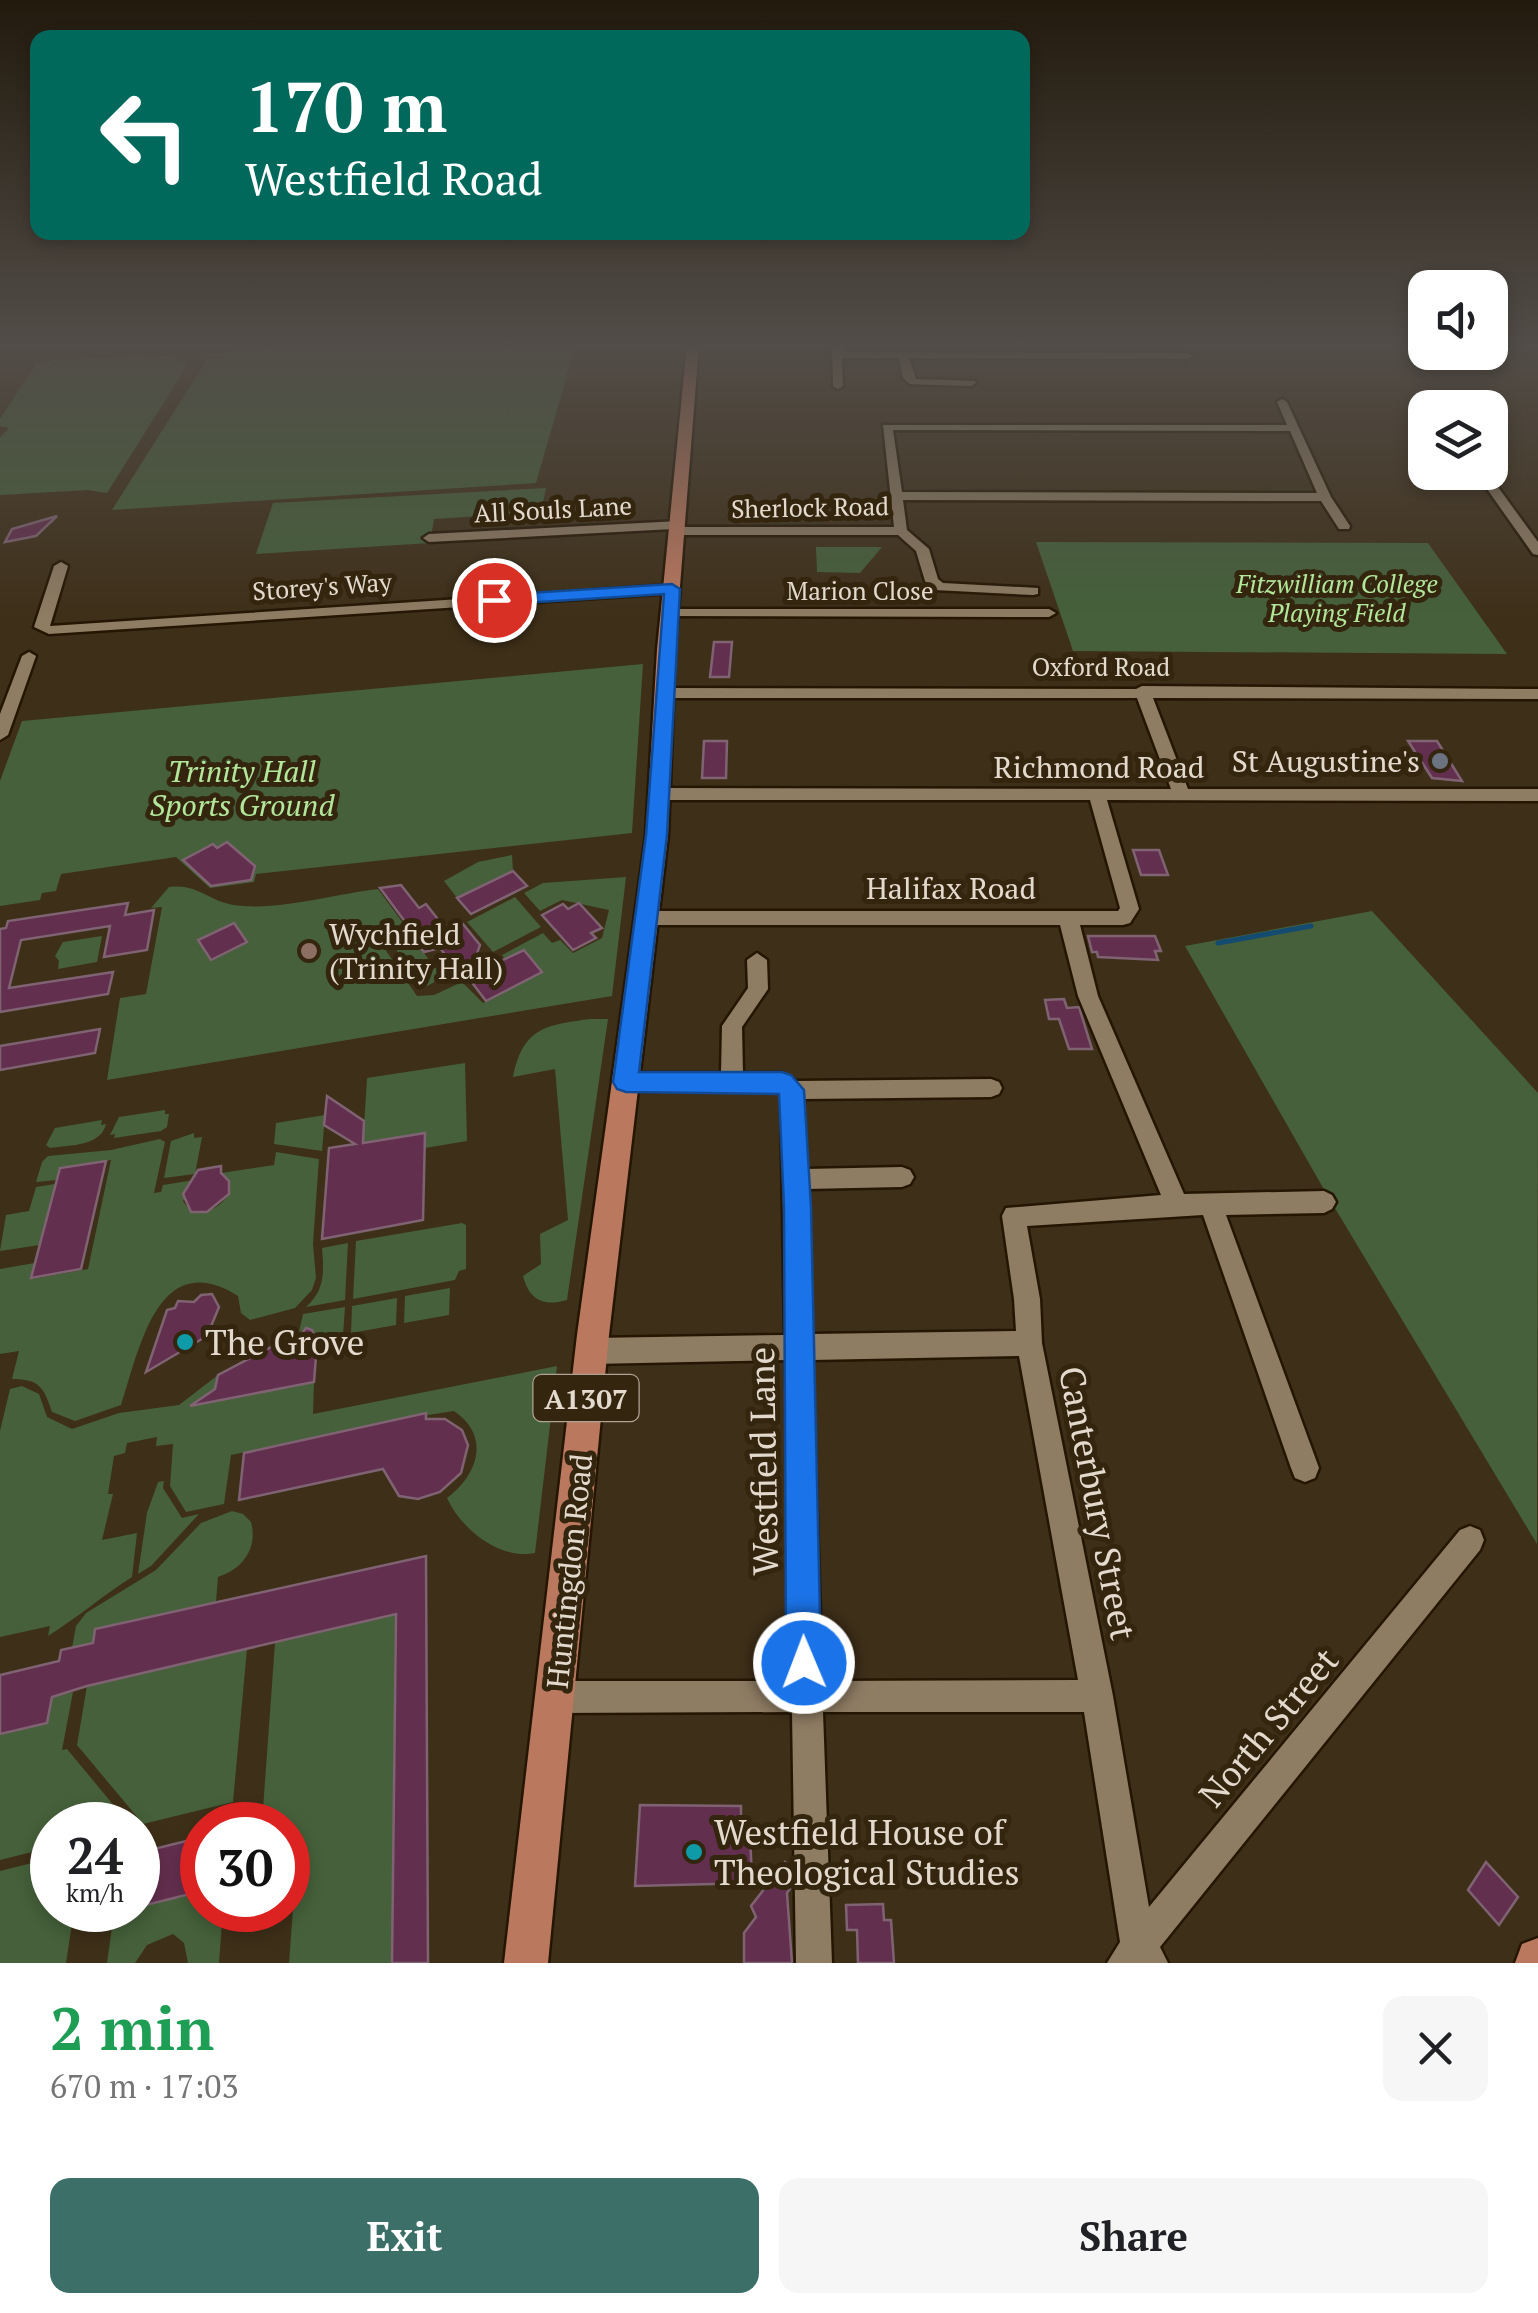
<!DOCTYPE html>
<meta charset="utf-8">
<style>
body{margin:0;font-family:"PT Serif",serif;background:#f6f6f6;color:#202124;height:100vh;display:flex;flex-direction:column;font-size:38px;white-space:nowrap}
*{box-sizing:border-box;margin:0}
p{font-size:32px;color:#757577}
.icon{flex:none;width:55px;height:55px;fill:none;stroke:currentColor;stroke-width:2;stroke-linecap:round;stroke-linejoin:round}
.map{position:relative;height:1963px;overflow:hidden}
.sheet{display:flex;flex-direction:column;background:#fff;flex:1}
.sheet>*{flex:none}
.top-card{position:absolute;left:30px;top:30px;width:1000px;height:210px;border-radius:20px;box-shadow:0 5px 15px #0003;background:#00695c;color:#fff;overflow:hidden}
.tools{position:absolute;left:1408px;top:270px;display:grid;gap:20px}
.tools a{display:grid;place-items:center;width:100px;height:100px;border-radius:20px;background:#fff;box-shadow:0 5px 15px #0003;font-size:50px}
.speed{position:absolute;left:30px;top:1802px;display:flex;gap:20px;font-size:50px;font-weight:700;text-align:center}
.speed>*{display:grid;place-content:center;width:130px;height:130px;border-radius:50%;background:#fff;box-shadow:0 5px 15px #0003;line-height:1}
.speed small{font-size:25px;font-weight:400}
.speed .limit{border:15px solid #d22;background:#fff;color:#111}
.pin{position:absolute;display:grid;place-items:center;width:85px;height:85px;color:#fff;margin:-42px;border:5px solid #fff;border-radius:50%;box-shadow:0 2px 10px #0007}
.me{position:absolute;width:110px;margin:-55px;rotate:359deg;stroke-linejoin:round;filter:drop-shadow(0 0 8px #0008)}
.turn{display:flex;align-items:center;gap:35px;height:210px;padding:0 50px;font-size:45px}
.turn .icon{width:130px;height:130px;stroke-width:2.5}
.turn b{display:block;font-size:70px;line-height:85px}
.round{display:grid;place-items:center;flex:none;width:105px;height:105px;border-radius:20px;background:#f6f6f6}
.summary{display:flex;align-items:center;justify-content:space-between;height:170px;padding:0 50px}
h1{font-size:60px;font-weight:600;line-height:75px;color:#1e9e55}
.button{display:flex;gap:20px;margin-top:auto;padding:20px 50px}
.button a{flex:1;height:115px;border-radius:20px;background:#3b6f68;color:#fff;font-size:40px;font-weight:600;line-height:115px;text-align:center}
.button a+a{background:#f6f6f6;color:#202124}
.map>svg:first-child{display:block}
.green{fill:#45603a}
.lines{fill:none;stroke-linecap:round;stroke-linejoin:round}
.stream{stroke:#134b71;stroke-width:5}
.building{fill:#632f4e;stroke:#7f6372;stroke-width:2.5}
.minor-casing{stroke:#241602;stroke-width:5}
.major-casing{stroke:#241602;stroke-width:5}
.minor{fill:#8e7c63;fill-rule:evenodd}
.major{fill:#ba785f;fill-rule:evenodd}
.route{fill:#1a73e8;stroke:#114b97;stroke-width:2.5}
.worship-dot{fill:#6b7280;stroke:#33250e;stroke-width:4}
.education-dot{fill:#8d6e63;stroke:#33250e;stroke-width:4}
.culture-dot{fill:#0f9aa8;stroke:#33250e;stroke-width:4}
.labels{text-anchor:middle;dominant-baseline:central;stroke-width:10;stroke-linejoin:round;paint-order:stroke}
.far-street-label{font-size:25px;fill:#e3d9cc;stroke:#33250e}
.far-park-label{font-size:25px;font-style:italic;fill:#b2e79b;stroke:#33250e}
.shield{fill:#33250e;stroke:#aea393;stroke-width:2.5}
.shield-label{font-size:28px;font-weight:bold;fill:#e3d9cc}
.poi-label{font-size:30px;fill:#e3d9cc;stroke:#33250e;text-anchor:end}
.street-label{font-size:30px;fill:#e3d9cc;stroke:#33250e}
.park-label{font-size:30px;font-style:italic;fill:#b2e79b;stroke:#33250e}
.near-poi-label{font-size:35px;fill:#e3d9cc;stroke:#33250e;text-anchor:start}
.near-street-label{font-size:35px;fill:#e3d9cc;stroke:#33250e}
</style>
<div class="map">
<svg width="1538" height="1963" viewBox="0 0 1538 1963">
<rect width="100%" height="100%" fill="#3e2f18"/>
<g class="green">
<path d="M 366,344 L 576,344 L 536,483 L 112,510 L 206,361 L 198,354 Z"/>
<path d="M 176,355 L 188,364 L 107,493 L 88,490 L 0,495 L 0,438 L 9,428 L 0,426 L 0,419 L 36,364 L 52,360 Z"/>
<path d="M 546,488 L 541,512 L 434,519 L 430,543 L 256,554 L 273,503 Z"/>
<path d="M 1036,542 L 1428,543 L 1507,654 L 1073,651 Z"/>
<path d="M 816,547 L 882,547 L 860,573 L 817,572 Z"/>
<path d="M 643,664 L 632,833 L 256,874 L 254,882 L 210,888 L 176,857 L 61,874 L 56,891 L 42,893 L 40,900 L 0,906 L 0,781 L 22,721 Z"/>
<path d="M 512,855 L 513,871 L 457,898 L 444,881 L 478,862 Z"/>
<path d="M 626,877 L 612,996 L 107,1080 L 120,998 L 146,994 L 162,907 L 151,908 L 169,887 C 201,883 208,904 243,906 C 286,909 335,894 378,889 L 403,923 L 376,936 L 417,996 L 434,995 L 462,982 L 483,1003 L 542,972 L 524,951 L 504,958 L 502,955 L 543,933 L 552,943 L 560,940 L 573,953 L 602,938 L 609,910 L 562,900 L 540,911 L 524,893 L 543,883 Z"/>
<path d="M 515,897 L 541,927 L 493,952 L 467,922 Z"/>
<path d="M 1372,911 L 1538,1093 L 1537,1544 L 1330,1200 L 1185,946 Z"/>
<path d="M 410,935 L 437,970 L 446,966 L 452,973 L 423,988 L 392,944 Z"/>
<path d="M 102,936 L 97,962 L 58,969 L 59,961 L 55,956 L 63,942 Z"/>
<path d="M 590,1019 L 608,1019 L 567,1300 C 544,1307 529,1300 523,1276 L 541,1264 L 540,1234 L 568,1220 L 555,1069 L 513,1077 C 523,1028 545,1025 590,1019 Z"/>
<path d="M 465,1063 L 467,1141 L 425,1148 L 424,1133 L 363,1143 L 367,1078 Z"/>
<path d="M 165,1110 L 165,1114 L 169,1114 L 167,1127 L 161,1131 L 114,1138 L 115,1134 L 110,1135 L 119,1117 Z"/>
<path d="M 325,1115 L 322,1151 L 274,1144 L 276,1123 Z"/>
<path d="M 102,1120 L 101,1125 L 106,1124 C 101,1146 71,1145 50,1148 L 46,1145 L 55,1128 Z"/>
<path d="M 194,1133 L 194,1138 L 202,1137 L 195,1174 L 164,1178 L 171,1141 Z"/>
<path d="M 160,1139 L 165,1142 L 154,1193 L 161,1192 L 163,1185 L 194,1180 L 183,1201 L 191,1212 C 208,1214 219,1208 229,1194 L 229,1181 L 221,1173 L 274,1165 L 276,1152 L 319,1159 L 313,1244 L 316,1278 L 312,1290 L 295,1308 L 250,1320 L 241,1313 L 238,1296 C 157,1245 139,1352 121,1405 L 75,1421 L 52,1412 C 44,1387 39,1379 12,1379 L 19,1351 L 0,1354 L 0,1269 L 35,1263 L 32,1279 L 88,1269 L 111,1160 L 60,1168 L 57,1180 L 36,1182 L 42,1162 L 48,1156 L 111,1150 Z"/>
<path d="M 55,1184 L 40,1245 L 0,1251 L 6,1215 L 29,1211 L 36,1187 Z"/>
<path d="M 462,1223 L 466,1225 L 466,1269 L 459,1271 L 455,1280 L 353,1299 L 356,1241 Z"/>
<path d="M 348,1243 L 345,1300 L 306,1307 C 325,1290 324,1272 322,1248 Z"/>
<path d="M 450,1288 L 449,1315 L 404,1323 L 405,1296 Z"/>
<path d="M 397,1298 L 396,1325 L 351,1333 L 352,1306 Z"/>
<path d="M 345,1307 L 343,1335 L 313,1340 L 306,1328 L 299,1332 L 303,1314 Z"/>
<path d="M 557,1366 L 535,1553 C 499,1560 461,1529 447,1498 C 478,1475 491,1436 454,1411 L 377,1423 L 377,1431 L 361,1428 L 231,1455 L 224,1504 L 186,1512 L 170,1486 L 173,1444 L 156,1446 L 157,1437 L 127,1443 L 125,1453 L 114,1456 L 108,1494 L 113,1494 L 102,1540 L 137,1533 L 132,1577 C 102,1596 77,1618 48,1636 L 50,1626 L 0,1637 L 0,1431 L 10,1389 L 22,1386 L 39,1394 L 47,1417 L 72,1429 L 119,1413 L 179,1405 L 218,1375 L 214,1391 L 206,1401 L 314,1382 L 313,1414 Z"/>
<path d="M 164,1481 L 163,1488 L 182,1518 L 199,1514 L 151,1566 L 138,1574 L 147,1513 L 158,1482 Z"/>
<path d="M 232,1511 L 243,1514 L 251,1522 C 258,1548 243,1569 218,1577 L 216,1602 L 95,1629 L 93,1643 L 72,1648 L 76,1626 L 86,1613 L 156,1570 L 201,1523 Z"/>
<path d="M 395,1614 L 392,1963 L 289,1963 L 296,1868 L 288,1870 L 288,1825 L 262,1823 L 275,1643 Z"/>
<path d="M 247,1649 L 233,1802 L 143,1824 L 77,1745 L 87,1686 Z"/>
<path d="M 73,1692 L 62,1750 L 67,1749 L 130,1825 L 52,1825 L 52,1847 L 0,1860 L 0,1734 L 47,1723 L 52,1697 Z"/>
<path d="M 52,1858 L 52,1910 L 74,1910 L 66,1963 L 0,1963 L 0,1871 Z"/>
<path d="M 202,1891 L 202,1910 L 223,1910 L 219,1963 L 188,1963 L 184,1943 L 173,1934 L 147,1945 L 135,1963 L 107,1963 L 114,1913 Z"/>
</g>
<g class="lines">
<path class="stream" d="M 1218,943 L 1311,926"/>
</g>
<g class="building">
<path d="M 57,516 L 36,536 L 5,542 L 12,529 Z"/>
<path d="M 714,642 L 732,642 L 729,677 L 710,677 Z"/>
<path d="M 704,741 L 727,741 L 726,778 L 702,778 Z"/>
<path d="M 1408,741 L 1437,741 L 1462,781 L 1432,778 Z"/>
<path d="M 227,842 L 255,866 L 251,880 L 211,886 L 183,860 L 213,844 L 217,848 Z"/>
<path d="M 1133,850 L 1159,850 L 1168,875 L 1141,875 Z"/>
<path d="M 513,871 L 527,886 L 471,914 L 457,898 Z"/>
<path d="M 401,885 L 419,908 L 426,904 L 448,932 L 463,924 L 480,945 L 469,976 L 524,950 L 542,972 L 486,1001 L 454,959 L 450,961 L 440,948 L 424,952 L 403,924 L 406,923 L 380,888 Z"/>
<path d="M 128,903 L 125,915 L 154,910 L 147,950 L 104,957 L 110,926 L 21,940 L 9,988 L 113,972 L 108,994 L 0,1012 L 0,929 L 6,928 L 8,921 Z"/>
<path d="M 579,903 L 602,928 L 591,933 L 596,938 L 573,950 L 542,915 L 563,904 L 568,909 Z"/>
<path d="M 234,923 L 247,942 L 211,960 L 198,940 Z"/>
<path d="M 1088,936 L 1155,936 L 1161,951 L 1155,951 L 1158,960 L 1098,957 L 1097,952 L 1092,952 Z"/>
<path d="M 1064,999 L 1067,1008 L 1079,1007 L 1092,1049 L 1069,1049 L 1059,1019 L 1049,1019 L 1045,1000 Z"/>
<path d="M 100,1029 L 95,1053 L 0,1070 L 0,1046 Z"/>
<path d="M 327,1096 L 364,1121 L 363,1143 L 425,1133 L 423,1220 L 322,1239 L 329,1148 L 355,1144 L 324,1125 Z"/>
<path d="M 106,1161 L 81,1269 L 31,1278 L 60,1168 Z"/>
<path d="M 221,1166 L 221,1173 L 229,1181 L 229,1194 L 207,1212 L 191,1212 L 183,1194 L 198,1170 Z"/>
<path d="M 212,1294 L 219,1307 L 207,1336 L 146,1372 L 167,1310 L 175,1308 L 178,1301 L 194,1302 L 201,1295 Z"/>
<path d="M 306,1328 L 312,1330 L 317,1343 L 314,1382 L 190,1406 L 215,1389 L 218,1375 L 275,1345 L 294,1343 Z"/>
<path d="M 426,1413 L 426,1419 L 445,1419 L 462,1430 L 468,1445 L 461,1473 L 440,1492 L 418,1499 L 399,1496 L 383,1469 L 239,1500 L 244,1453 Z"/>
<path d="M 426,1556 L 428,1963 L 392,1963 L 396,1614 L 87,1686 L 52,1697 L 47,1723 L 0,1734 L 0,1675 L 59,1661 L 61,1650 L 93,1643 L 95,1629 Z"/>
<path d="M 640,1805 L 741,1806 L 741,1831 L 750,1831 L 752,1883 L 635,1886 Z"/>
<path d="M 202,1837 L 202,1891 L 138,1907 L 138,1853 Z"/>
<path d="M 785,1862 L 791,1869 L 791,1887 L 787,1893 L 792,1963 L 744,1963 L 744,1933 L 756,1917 L 751,1906 Z"/>
<path d="M 1486,1862 L 1518,1897 L 1499,1925 L 1468,1890 Z"/>
<path d="M 883,1904 L 884,1920 L 891,1920 L 894,1963 L 858,1963 L 857,1930 L 847,1930 L 846,1905 Z"/>
</g>
<g class="lines">
<defs>
<g id="minor">
<path d="M 835,344 L 841,344 L 842,352 L 1187,353 L 1192,356 L 1187,359 L 909,358 L 916,379 L 975,381 L 976,383 L 971,386 L 910,384 L 903,378 L 899,358 L 842,358 L 843,386 L 838,389 L 833,386 L 832,346 Z"/>
<path d="M 1282,399 L 1287,402 L 1331,497 L 1350,526 L 1349,529 L 1339,529 L 1321,501 L 903,500 L 907,530 L 929,549 L 938,579 L 943,583 L 1038,588 L 1038,594 L 1033,595 L 934,590 L 925,581 L 916,551 L 898,535 L 678,535 L 673,534 L 673,529 L 429,542 L 423,538 L 429,534 L 679,521 L 684,522 L 684,527 L 894,527 L 883,425 L 1287,425 L 1277,402 ZM 893,430 L 1290,431 L 1317,493 L 902,492 Z"/>
<path d="M 1475,472 L 1487,472 L 1538,542 L 1538,555 L 1533,554 Z"/>
<path d="M 61,562 L 68,566 L 50,626 L 672,585 L 679,589 L 672,593 L 49,634 L 34,627 L 54,566 Z"/>
<path d="M 670,609 L 1049,609 L 1056,613 L 1049,617 L 665,616 L 665,610 Z"/>
<path d="M 29,652 L 36,656 L 8,735 L 0,740 L 0,714 L 22,656 Z"/>
<path d="M 1142,686 L 1538,689 L 1538,699 L 1153,698 L 1188,789 L 1538,789 L 1538,801 L 1107,800 L 1139,909 L 1130,923 L 1123,925 L 1080,925 L 1098,996 L 1184,1194 L 1324,1191 L 1332,1195 L 1336,1202 L 1332,1209 L 1324,1213 L 1226,1215 L 1319,1468 L 1315,1478 L 1305,1482 L 1295,1478 L 1291,1468 L 1203,1215 L 1027,1226 L 1040,1299 L 1042,1343 L 1113,1696 L 1149,1907 L 1460,1530 L 1470,1526 L 1480,1530 L 1484,1540 L 1480,1550 L 1160,1947 L 1168,1963 L 1107,1963 L 1120,1942 L 1084,1712 L 823,1712 L 832,1963 L 796,1963 L 792,1712 L 556,1713 L 545,1708 L 540,1697 L 545,1686 L 556,1681 L 791,1681 L 786,1360 L 591,1364 L 582,1360 L 578,1351 L 582,1342 L 591,1338 L 785,1335 L 781,1094 L 778,1091 L 626,1091 L 618,1088 L 615,1082 L 618,1076 L 626,1073 L 721,1073 L 722,1026 L 748,988 L 747,960 L 757,953 L 767,960 L 768,989 L 742,1027 L 743,1073 L 782,1073 L 796,1081 L 991,1079 L 999,1082 L 1002,1088 L 999,1094 L 991,1097 L 803,1099 L 805,1169 L 902,1167 L 910,1170 L 914,1177 L 910,1184 L 902,1187 L 806,1189 L 811,1334 L 1016,1331 L 1014,1299 L 1002,1216 L 1006,1208 L 1161,1195 L 1078,996 L 1060,925 L 648,925 L 639,918 L 648,911 L 1118,911 L 1120,908 L 1090,800 L 659,800 L 650,794 L 659,788 L 1171,789 L 1137,698 L 664,698 L 656,693 L 664,688 L 1136,689 ZM 1019,1356 L 1078,1680 L 822,1681 L 812,1360 Z"/>
</g>
<g id="major">
<path d="M 687,344 L 699,344 L 675,650 L 668,835 L 609,1335 L 548,1963 L 504,1963 L 577,1335 L 646,835 L 657,650 Z"/>
<path d="M 1538,1938 L 1538,1963 L 1515,1963 L 1522,1944 Z"/>
</g>
</defs>
<use href="#minor" class="minor-casing"/>
<use href="#major" class="major-casing"/>
<use href="#minor" class="minor"/>
<use href="#major" class="major"/>
</g>
<linearGradient id="sky" x2="0" y2="1"><stop stop-color="#221a0d"/><stop offset="0.56" stop-color="#524d48"/><stop offset="1" stop-color="#524d48" stop-opacity="0"/></linearGradient>
<rect width="1538" height="618" fill="url(#sky)"/>
<path class="route" d="M 672,584 L 680,589 L 667,835 L 639,1072 L 782,1072 L 791,1075 L 804,1090 L 811,1207 L 821,1663 L 816,1675 L 804,1680 L 791,1675 L 786,1663 L 784,1207 L 779,1094 L 626,1092 L 617,1089 L 613,1082 L 646,835 L 664,594 L 494,605 L 487,600 L 494,595 Z"/>
<circle class="worship-dot" cx="1440" cy="761" r="10"/>
<circle class="education-dot" cx="309" cy="951" r="10"/>
<g class="culture-dot">
<circle cx="185" cy="1342" r="10"/>
<circle cx="694" cy="1852" r="10"/>
</g>
<g class="labels">
<g class="far-street-label">
<text transform="translate(810 507) rotate(-1)">Sherlock Road</text>
<text transform="translate(553 509) rotate(-3)">All Souls Lane</text>
<text transform="translate(322 586) rotate(-4)">Storey's Way</text>
<text x="860" y="590">Marion Close</text>
<text x="1101" y="666">Oxford Road</text>
</g>
<g class="far-park-label">
<text x="1337" y="583">Fitzwilliam College<tspan x="1337" dy="29">Playing Field</tspan></text>
</g>
<rect class="shield" x="533.5" y="1375" width="105" height="46" rx="8"/>
<g class="shield-label">
<text x="586" y="1398">A1307</text>
</g>
<g class="poi-label">
<text x="1420" y="761">St Augustine's</text>
<text x="329" y="934" text-anchor="start">Wychfield<tspan x="329" dy="34">(Trinity Hall)</tspan></text>
</g>
<g class="street-label">
<text x="1099" y="767">Richmond Road</text>
<text x="951" y="888">Halifax Road</text>
<text transform="translate(569 1571) rotate(-84)">Huntingdon Road</text>
</g>
<g class="park-label">
<text x="242" y="771">Trinity Hall<tspan x="242" dy="34">Sports Ground</tspan></text>
</g>
<g class="near-poi-label">
<text x="205" y="1342">The Grove</text>
<text x="714" y="1832">Westfield House of<tspan x="714" dy="40">Theological Studies</tspan></text>
</g>
<g class="near-street-label">
<text transform="translate(763 1461) rotate(-91)">Westfield Lane</text>
<text transform="translate(1098 1503) rotate(79)">Canterbury Street</text>
<text transform="translate(1268 1727) rotate(-50)">North Street</text>
</g>
</g>
</svg>
<div class="tools">
<a><svg class="icon" aria-label="sound" viewBox="0 0 24 24"><path d="M4 9h4l5-4v14l-5-4H4zM17 9q2 3 0 6"/></svg></a>
<a><svg class="icon" aria-label="layers" viewBox="0 0 24 24"><path d="M12 4l9 5-9 5-9-5zM3 14l9 5 9-5"/></svg></a>
</div>
<div class="speed"><div>24<small>km/h</small></div><div class="limit">30</div></div>
<div class="pin" style="left:494px;top:600px;background:#d93025"><svg class="icon" aria-label="arrive" viewBox="0 0 24 24"><path d="M6 21V4h12l-3 4 3 4H6"/></svg></div>
<svg class="me" style="left:804px;top:1663px" viewBox="-20 -20 40 40"><circle r="17" fill="#1a73e8" stroke="#fff" stroke-width="3"/><path d="M0-11L8 9 0 5-8 9z" fill="#fff"/></svg>
<div class="top-card">
<div class="turn"><svg class="icon" aria-label="left" viewBox="0 0 24 24"><path d="M17 20v-9H6M10 6l-5 5 5 5"/></svg><div><b>170 m</b>Westfield Road</div></div>
</div>
</div>
<section class="sheet">
<div class="summary"><div><h1>2 min</h1><p>670 m · 17:03</p></div><a class="round"><svg class="icon" aria-label="close" viewBox="0 0 24 24"><path d="M6 6l12 12M18 6L6 18"/></svg></a></div>
<div class="button"><a>Exit</a><a>Share</a></div>
</section>
